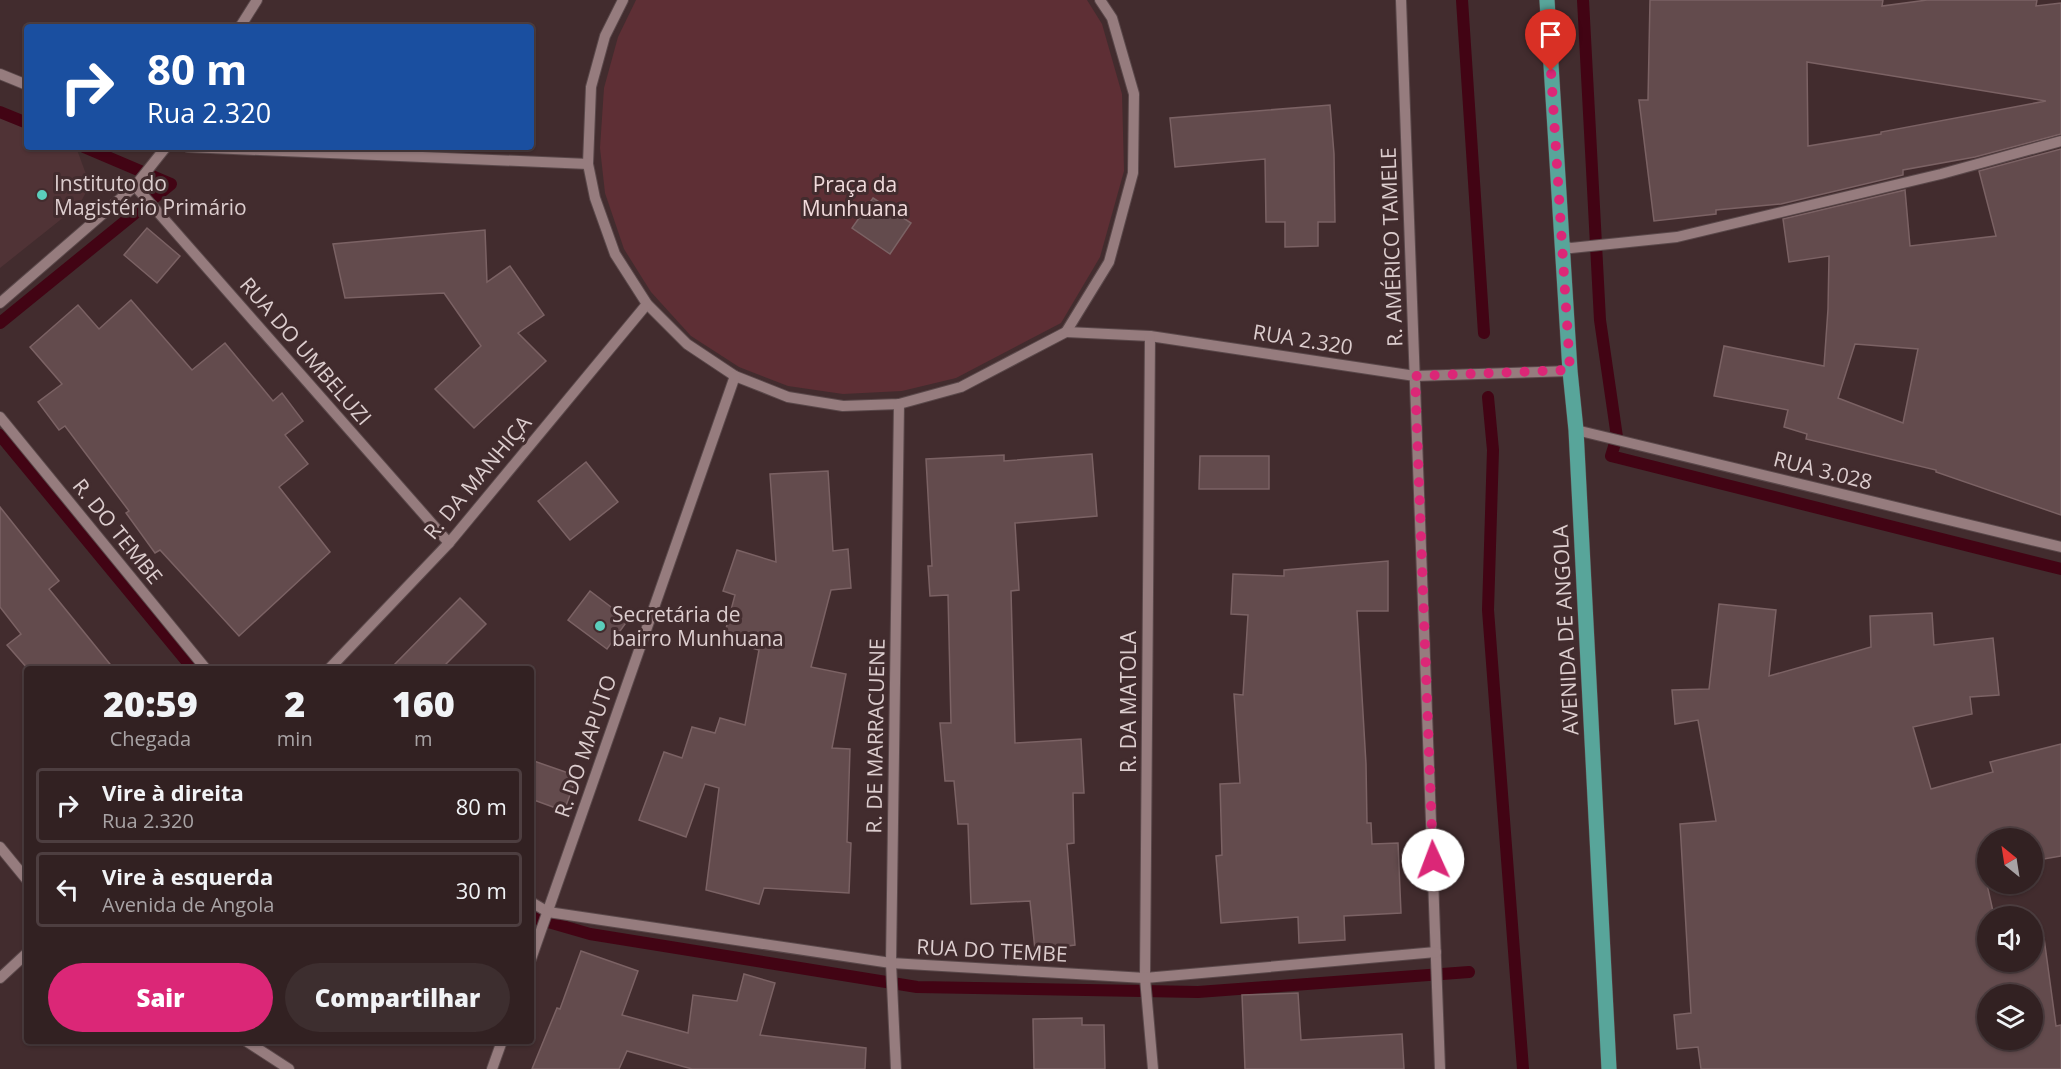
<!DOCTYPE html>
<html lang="pt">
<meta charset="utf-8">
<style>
body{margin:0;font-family:"Open Sans",sans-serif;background:#3d2e2f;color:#f1f3f6;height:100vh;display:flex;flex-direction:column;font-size:22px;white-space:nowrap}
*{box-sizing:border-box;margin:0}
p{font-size:20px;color:#a8a3a5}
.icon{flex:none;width:33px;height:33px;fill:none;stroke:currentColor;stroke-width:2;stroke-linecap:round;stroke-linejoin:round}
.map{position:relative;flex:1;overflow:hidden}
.details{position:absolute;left:24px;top:666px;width:510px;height:378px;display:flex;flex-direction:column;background:#322122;border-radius:6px;box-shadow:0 2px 4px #0004,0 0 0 2px #4d3e40}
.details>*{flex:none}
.top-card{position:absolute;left:24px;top:24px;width:510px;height:126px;border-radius:6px;box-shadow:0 2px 4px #0004,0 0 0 2px #4d3e40;background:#1a4fa0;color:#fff;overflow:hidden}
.needle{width:39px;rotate:330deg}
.fabs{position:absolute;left:1977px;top:828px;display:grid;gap:12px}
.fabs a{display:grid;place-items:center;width:66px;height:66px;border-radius:50%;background:#322122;box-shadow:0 2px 4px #0004,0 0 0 2px #4d3e40;font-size:30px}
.pin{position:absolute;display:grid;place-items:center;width:51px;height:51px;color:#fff;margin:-62px -26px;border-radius:50% 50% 50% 0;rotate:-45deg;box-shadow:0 0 6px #0007}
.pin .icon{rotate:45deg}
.me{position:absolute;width:66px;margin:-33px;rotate:358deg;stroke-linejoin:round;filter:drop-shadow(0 0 4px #0008)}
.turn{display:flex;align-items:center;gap:21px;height:126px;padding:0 24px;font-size:27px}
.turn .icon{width:78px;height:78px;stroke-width:2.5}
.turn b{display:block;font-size:42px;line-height:51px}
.eta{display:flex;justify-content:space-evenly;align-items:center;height:102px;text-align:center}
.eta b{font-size:36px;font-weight:800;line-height:42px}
.button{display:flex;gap:12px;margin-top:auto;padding:12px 24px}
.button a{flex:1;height:69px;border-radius:36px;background:#db2777;color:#fff;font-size:24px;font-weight:800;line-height:69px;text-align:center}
.button a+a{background:#3d2e2f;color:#f1f3f6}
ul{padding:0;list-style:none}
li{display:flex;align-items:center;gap:18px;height:75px;margin:0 12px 9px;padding:0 12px;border:3px solid #4d3e40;border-radius:6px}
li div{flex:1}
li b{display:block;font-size:22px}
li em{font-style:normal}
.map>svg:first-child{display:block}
.built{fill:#503336}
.green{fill:#5e2f35}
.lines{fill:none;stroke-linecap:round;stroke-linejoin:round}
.stream{stroke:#420414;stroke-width:12}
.building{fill:#634b4d;stroke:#7b6264;stroke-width:1.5;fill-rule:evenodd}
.minor-casing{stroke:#5a484a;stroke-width:12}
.major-casing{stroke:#5a484a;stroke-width:16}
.minor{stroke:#967c7e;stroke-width:10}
.major{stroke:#58a59a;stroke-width:15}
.route{stroke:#db2777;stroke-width:10;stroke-dasharray:0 18}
.poi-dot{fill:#5bcebc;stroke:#422c2e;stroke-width:2}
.labels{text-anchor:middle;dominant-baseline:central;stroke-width:6;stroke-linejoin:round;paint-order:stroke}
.poi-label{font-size:21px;fill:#dccdce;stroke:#422c2e;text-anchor:start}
.park-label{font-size:21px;fill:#f1dbdc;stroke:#422c2e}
.street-label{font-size:21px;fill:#dccdce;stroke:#422c2e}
</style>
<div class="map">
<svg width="2061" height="1069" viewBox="0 0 2061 1069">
<rect width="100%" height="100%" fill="#422c2e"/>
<path class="built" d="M 0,114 L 27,125 L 27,147 L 76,147 L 90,185 L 79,205 L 0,268 Z"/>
<path class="green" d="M 636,0 L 1087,0 L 1102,24 L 1122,94 L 1124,171 L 1100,257 L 1061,323 L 956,378 L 902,391 L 843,394 L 788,386 L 739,367 L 691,336 L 651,292 L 624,249 L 605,193 L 600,148 L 604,88 L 618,37 Z"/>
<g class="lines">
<g class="stream">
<path d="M 1462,0 L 1484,333"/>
<path d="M 1583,0 L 1600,320 L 1617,437 L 1611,456 L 2061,569"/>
<path d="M 0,112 L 27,123"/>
<path d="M 0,323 L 171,184 L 84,147"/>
<path d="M 1488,397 L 1493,450 L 1488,610 L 1523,1069"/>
<path d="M 0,435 L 193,669"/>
<path d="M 531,917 L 590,934 L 917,987 L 1198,992 L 1469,972"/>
</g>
</g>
<g class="building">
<path d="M 1650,0 L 1883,0 L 1882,6 L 1927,0 L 2037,0 L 2036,6 L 2061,3 L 2061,134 L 1975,157 L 1903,170 L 1903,175 L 1781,204 L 1716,210 L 1716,214 L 1654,221 L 1639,100 L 1648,100 ZM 1807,62 L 2046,101 L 1881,132 L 1881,134 L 1808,146 Z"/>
<path d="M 1330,105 L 1334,154 L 1335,222 L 1318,222 L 1318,246 L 1285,247 L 1285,222 L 1266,222 L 1265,159 L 1175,167 L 1170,118 Z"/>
<path d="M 2061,149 L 2061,515 L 1936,472 L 1936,470 L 1806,439 L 1807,434 L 1784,427 L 1788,410 L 1714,396 L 1724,346 L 1824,366 L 1828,309 L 1829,256 L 1789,262 L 1783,219 L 1905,190 L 1910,246 L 1996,236 L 1979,171 ZM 1855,344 L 1918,349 L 1903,423 L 1838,398 Z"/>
<path d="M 873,198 L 911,223 L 890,254 L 852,228 Z"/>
<path d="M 147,228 L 180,256 L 157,283 L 124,255 Z"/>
<path d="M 485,230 L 487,282 L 510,266 L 544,315 L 518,333 L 546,361 L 474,428 L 435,389 L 481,346 L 444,293 L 345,298 L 333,244 Z"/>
<path d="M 131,300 L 192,370 L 225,343 L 273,401 L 282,393 L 303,421 L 285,435 L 308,464 L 279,487 L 330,552 L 239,636 L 160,550 L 155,553 L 126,513 L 129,511 L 65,426 L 59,430 L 38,402 L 62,384 L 30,347 L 78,305 L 99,329 Z"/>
<path d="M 1092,454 L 1097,516 L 1015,523 L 1019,590 L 1011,591 L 1015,743 L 1081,739 L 1084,793 L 1073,793 L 1074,843 L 1067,844 L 1075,945 L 1035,950 L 1030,901 L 971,904 L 968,824 L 958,824 L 954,781 L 945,781 L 940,723 L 951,723 L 948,595 L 930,596 L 928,566 L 932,566 L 926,459 L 1004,455 L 1004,461 Z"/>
<path d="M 1200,456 L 1269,456 L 1269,489 L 1199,489 Z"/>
<path d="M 586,462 L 618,502 L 570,540 L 538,501 Z"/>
<path d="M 828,471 L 833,551 L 848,549 L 851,588 L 831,590 L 811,667 L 846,674 L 832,748 L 850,749 L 847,842 L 851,843 L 849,893 L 764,888 L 759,904 L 706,890 L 719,788 L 705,784 L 686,837 L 639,820 L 664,752 L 682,758 L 692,727 L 715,733 L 720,718 L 745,725 L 759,650 L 723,640 L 735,595 L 723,591 L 737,550 L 776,562 L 770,474 Z"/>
<path d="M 0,507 L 59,581 L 49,589 L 114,669 L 28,669 L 7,645 L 21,634 L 0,607 Z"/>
<path d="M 1388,561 L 1388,611 L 1357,611 L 1366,764 L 1367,823 L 1371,823 L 1372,844 L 1398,843 L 1401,913 L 1344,916 L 1345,940 L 1299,943 L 1298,917 L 1221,923 L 1216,856 L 1222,855 L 1220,784 L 1240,783 L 1234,694 L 1243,695 L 1248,615 L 1231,614 L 1233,574 L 1284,576 L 1284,570 Z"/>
<path d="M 590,591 L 628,620 L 607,649 L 568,620 Z"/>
<path d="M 460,598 L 486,624 L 441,669 L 390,669 Z"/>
<path d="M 1719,604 L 1776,610 L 1769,676 L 1871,647 L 1870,616 L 1932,613 L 1934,645 L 1993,638 L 1999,695 L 1970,697 L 1972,714 L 1913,727 L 1931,789 L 1993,772 L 1990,762 L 2061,744 L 2061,856 L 2032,861 L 2032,838 L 1988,838 L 1988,870 L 1984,871 L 1994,916 L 1988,916 L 1988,962 L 2032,962 L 2032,942 L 2044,938 L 2056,1026 L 2061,1025 L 2061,1069 L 1701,1069 L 1698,1047 L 1677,1049 L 1674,1015 L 1691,1013 L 1680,824 L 1716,821 L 1698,720 L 1675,724 L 1672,690 L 1709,689 ZM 1988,994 L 2032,994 L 2032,1040 L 1988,1040 Z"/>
<path d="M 531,760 L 577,776 L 564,811 L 531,799 Z"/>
<path d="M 581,951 L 638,971 L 622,1015 L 688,1033 L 693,995 L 737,1001 L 744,974 L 775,983 L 760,1035 L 866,1048 L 865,1069 L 692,1069 L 627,1051 L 619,1069 L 532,1069 L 557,1008 L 560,1009 Z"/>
<path d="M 1298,993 L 1301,1040 L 1402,1034 L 1404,1069 L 1245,1069 L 1242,995 Z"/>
<path d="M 1082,1018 L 1082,1025 L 1104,1025 L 1105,1069 L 1034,1069 L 1033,1019 Z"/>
</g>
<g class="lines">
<defs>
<g id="minor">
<path d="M 623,0 L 605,36 L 591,87 L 588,164 L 595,198 L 615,254 L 647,304 L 687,344 L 735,376 L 788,397 L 843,406 L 899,404 L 961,387 L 1066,332 L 1109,262 L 1133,173 L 1134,94 L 1112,18 L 1100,0"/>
<path d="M 1401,0 L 1440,1069"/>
<path d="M 240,27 L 257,0"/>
<path d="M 0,74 L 27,85"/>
<path d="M 188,147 L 588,164"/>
<path d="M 135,186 L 449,543"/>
<path d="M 1564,246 L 1571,248 L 1677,237 L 1941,174 L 2061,141"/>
<path d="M 0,303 L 135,186 L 166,147"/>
<path d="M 1066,332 L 1150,336 L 1415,376 L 1570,371"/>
<path d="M 1150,336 L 1145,978 L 1153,1069"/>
<path d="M 0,417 L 206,669"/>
<path d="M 1576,430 L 2061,547"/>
<path d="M 329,669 L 449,543 L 647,304"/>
<path d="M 0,847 L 27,880"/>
<path d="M 531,902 L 548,912 L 891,963 L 1145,978 L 1436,952"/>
<path d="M 531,959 L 735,376"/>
<path d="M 0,978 L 27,953"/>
<path d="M 246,1041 L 289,1069"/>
<path d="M 492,1069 L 502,1041"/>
<path d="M 896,1069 L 891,963 L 899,404"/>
</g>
<path id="major" d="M 1547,0 L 1570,371 L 1576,430 L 1609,1069"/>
</defs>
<use href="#minor" class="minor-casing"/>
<use href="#major" class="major-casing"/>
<use href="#minor" class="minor"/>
<use href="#major" class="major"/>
</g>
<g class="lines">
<path class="route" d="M 1433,860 L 1415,376 L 1570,370 L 1551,71"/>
</g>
<g class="poi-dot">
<circle cx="42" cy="195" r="6"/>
<circle cx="600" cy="626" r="6"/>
</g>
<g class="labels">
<g class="poi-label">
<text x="54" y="183">Instituto do<tspan x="54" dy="24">Magistério Primário</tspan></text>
<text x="612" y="614">Secretária de<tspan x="612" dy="24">bairro Munhuana</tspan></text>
</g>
<g class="park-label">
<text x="855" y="184">Praça da<tspan x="855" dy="24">Munhuana</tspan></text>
</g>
<g class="street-label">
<text transform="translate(1391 247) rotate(-92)">R. AMÉRICO TAMELE</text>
<text transform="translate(1303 339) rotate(9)">RUA 2.320</text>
<text transform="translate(306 351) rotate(49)">RUA DO UMBELUZI</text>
<text transform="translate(1823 470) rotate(14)">RUA 3.028</text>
<text transform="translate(477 477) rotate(-50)">R. DA MANHIÇA</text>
<text transform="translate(118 531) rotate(51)">R. DO TEMBE</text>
<text transform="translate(1565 630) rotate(-93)">AVENIDA DE ANGOLA</text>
<text transform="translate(1128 702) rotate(-90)">R. DA MATOLA</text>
<text transform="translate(875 736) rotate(-89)">R. DE MARRACUENE</text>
<text transform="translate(585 746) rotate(-71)">R. DO MAPUTO</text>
<text transform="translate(992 950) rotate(3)">RUA DO TEMBE</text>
</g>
</g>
</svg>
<div class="fabs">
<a><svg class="needle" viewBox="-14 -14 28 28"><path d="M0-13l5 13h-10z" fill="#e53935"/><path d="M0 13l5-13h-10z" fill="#a8a3a5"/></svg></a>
<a><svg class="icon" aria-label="sound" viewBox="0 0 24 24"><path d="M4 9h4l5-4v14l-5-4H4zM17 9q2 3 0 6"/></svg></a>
<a><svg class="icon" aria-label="layers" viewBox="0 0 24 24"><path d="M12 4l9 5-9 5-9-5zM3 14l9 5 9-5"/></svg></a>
</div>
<div class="pin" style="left:1551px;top:71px;background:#d93025"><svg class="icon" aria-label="arrive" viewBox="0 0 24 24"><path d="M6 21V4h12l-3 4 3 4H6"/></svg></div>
<svg class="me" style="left:1433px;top:860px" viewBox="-20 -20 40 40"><circle r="19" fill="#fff"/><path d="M0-13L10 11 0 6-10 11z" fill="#db2777"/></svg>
<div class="top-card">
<div class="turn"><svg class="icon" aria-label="right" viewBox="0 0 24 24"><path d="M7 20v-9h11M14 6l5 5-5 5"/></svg><div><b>80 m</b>Rua 2.320</div></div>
</div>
<section class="details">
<div class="eta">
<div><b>20:59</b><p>Chegada</p></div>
<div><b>2</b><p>min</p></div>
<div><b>160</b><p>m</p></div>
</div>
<ul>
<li><svg class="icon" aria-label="right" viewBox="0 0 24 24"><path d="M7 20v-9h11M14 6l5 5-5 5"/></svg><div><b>Vire à direita</b><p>Rua 2.320</p></div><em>80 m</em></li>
<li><svg class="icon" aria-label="left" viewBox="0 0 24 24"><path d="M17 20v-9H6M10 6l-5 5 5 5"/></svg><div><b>Vire à esquerda</b><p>Avenida de Angola</p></div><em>30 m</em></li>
</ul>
<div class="button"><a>Sair</a><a>Compartilhar</a></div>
</section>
</div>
